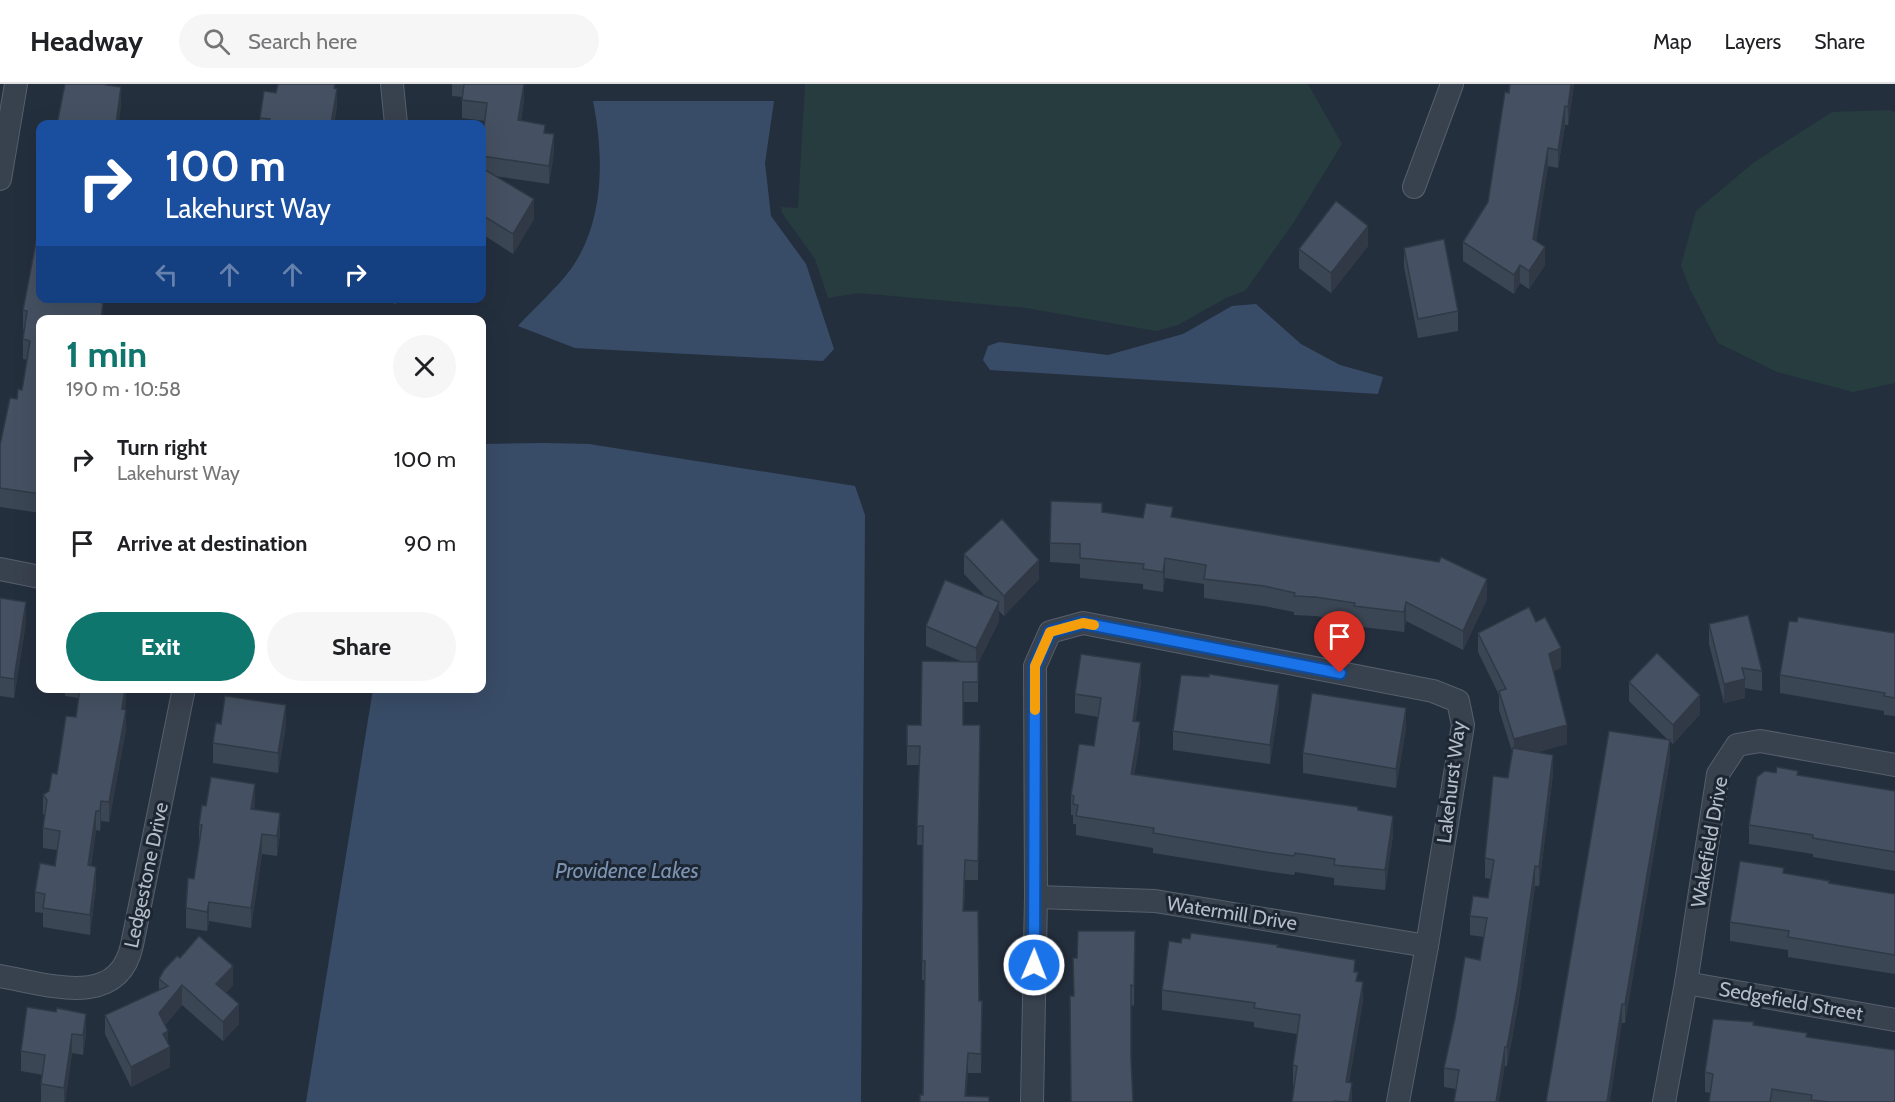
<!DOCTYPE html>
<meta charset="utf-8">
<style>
body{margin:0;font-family:Cabin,sans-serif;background:#f6f6f6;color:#202124;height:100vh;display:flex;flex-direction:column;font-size:22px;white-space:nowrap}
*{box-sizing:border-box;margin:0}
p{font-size:20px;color:#757577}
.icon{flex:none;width:33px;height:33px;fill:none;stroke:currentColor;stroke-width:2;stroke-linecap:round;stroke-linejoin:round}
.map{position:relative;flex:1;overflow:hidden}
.side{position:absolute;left:36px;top:231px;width:450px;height:378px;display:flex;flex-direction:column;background:#fff;border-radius:12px;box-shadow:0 6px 24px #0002}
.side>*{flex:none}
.banner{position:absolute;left:36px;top:36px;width:450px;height:183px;border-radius:12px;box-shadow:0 6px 24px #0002;background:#1a4fa0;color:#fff;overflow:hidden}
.pin{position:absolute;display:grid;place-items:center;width:51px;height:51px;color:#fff;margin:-62px -26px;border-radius:50% 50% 50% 0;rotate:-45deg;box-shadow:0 0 6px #0007}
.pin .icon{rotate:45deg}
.me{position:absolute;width:66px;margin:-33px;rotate:1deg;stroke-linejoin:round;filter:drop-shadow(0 0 4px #0008)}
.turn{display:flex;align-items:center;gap:21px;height:126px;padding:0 30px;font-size:27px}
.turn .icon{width:78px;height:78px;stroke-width:2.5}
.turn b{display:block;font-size:42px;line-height:51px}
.lanes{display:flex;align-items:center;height:57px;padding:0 30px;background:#0003;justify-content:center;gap:30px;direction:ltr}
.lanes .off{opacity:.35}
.round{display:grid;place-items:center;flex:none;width:63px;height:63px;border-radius:32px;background:#f6f6f6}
.overview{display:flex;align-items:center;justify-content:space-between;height:102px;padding:0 30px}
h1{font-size:36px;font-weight:700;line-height:45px;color:#0f766e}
.primary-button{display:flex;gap:12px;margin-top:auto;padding:12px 30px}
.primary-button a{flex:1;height:69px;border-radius:36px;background:#0f766e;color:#fff;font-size:24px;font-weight:700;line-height:69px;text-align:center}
.primary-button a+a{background:#f6f6f6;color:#202124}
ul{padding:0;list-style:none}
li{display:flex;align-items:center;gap:18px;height:84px;padding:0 30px}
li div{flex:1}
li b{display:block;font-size:22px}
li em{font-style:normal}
header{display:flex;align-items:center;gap:36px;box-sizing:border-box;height:84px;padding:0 30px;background:#fff;border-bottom:2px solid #e0e0e0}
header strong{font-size:28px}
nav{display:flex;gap:33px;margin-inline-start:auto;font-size:21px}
.search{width:420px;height:54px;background:#f6f6f6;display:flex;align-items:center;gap:15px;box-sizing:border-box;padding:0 21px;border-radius:33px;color:#757577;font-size:22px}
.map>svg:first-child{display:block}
.green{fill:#263c3f}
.water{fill:#394c67}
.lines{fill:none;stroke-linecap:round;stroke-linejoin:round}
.minor-casing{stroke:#565f6c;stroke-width:24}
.minor{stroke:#38414e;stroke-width:22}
.wall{fill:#3b4654}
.shaded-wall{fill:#303945}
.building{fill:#455162;stroke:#303945;stroke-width:1.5}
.route-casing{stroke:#114b97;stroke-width:15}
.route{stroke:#1a73e8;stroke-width:10}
.slow{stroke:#f59e0b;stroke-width:10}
.labels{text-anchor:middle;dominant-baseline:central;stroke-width:6;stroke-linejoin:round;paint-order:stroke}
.street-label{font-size:20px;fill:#b4bcc9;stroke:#1d2633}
.water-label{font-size:21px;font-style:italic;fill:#7c92b1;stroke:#1d2633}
</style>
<header>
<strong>Headway</strong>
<div class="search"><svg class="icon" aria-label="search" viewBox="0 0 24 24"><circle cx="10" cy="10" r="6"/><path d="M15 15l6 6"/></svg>Search here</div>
<nav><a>Map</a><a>Layers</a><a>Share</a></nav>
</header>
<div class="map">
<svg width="1895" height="1018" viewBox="0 0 1895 1018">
<rect width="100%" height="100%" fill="#242f3e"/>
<g class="green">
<path d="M 805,0 L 1308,0 L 1342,60 L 1294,138 L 1245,207 L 1226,214 L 1178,241 L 1156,247 L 1026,224 L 859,209 L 828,214 L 815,175 L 782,129 L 781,123 L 798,124 Z"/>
<path d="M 1889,26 L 1895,28 L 1895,299 L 1853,308 L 1777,288 L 1718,259 L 1690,205 L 1681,181 L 1696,127 L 1753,79 L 1832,28 Z"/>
</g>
<g class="water">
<path d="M 593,17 L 774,17 L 765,79 L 771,132 L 806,180 L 834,265 L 823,277 L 575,264 L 518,242 C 535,223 556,205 571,185 C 605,137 604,72 593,17 Z"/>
<path d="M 1256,220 L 1301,260 L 1340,281 L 1383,293 L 1378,310 L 990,286 L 983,276 L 988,262 L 999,258 L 1108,271 L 1183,250 L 1232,222 Z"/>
<path d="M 545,359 L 589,360 L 855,402 L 865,431 L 861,1018 L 306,1018 L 373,605 L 482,604 L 482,360 Z"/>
</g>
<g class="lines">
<defs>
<g id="minor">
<path d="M 392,0 L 396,40"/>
<path d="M 0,95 L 16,0"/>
<path d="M 1414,103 L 1452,0"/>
<path d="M 0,485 L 40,493"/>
<path d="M 1036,813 L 1155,817 L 1427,862"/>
<path d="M 0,892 C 47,900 118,926 132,861 L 184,604"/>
<path d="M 1686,899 L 1895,936"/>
<path d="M 1032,1018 L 1036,813 L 1035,582 L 1050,548 L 1083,539 L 1433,607 L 1458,617 L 1463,641 L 1427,862 L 1398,1018"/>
<path d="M 1664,1018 L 1686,899 L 1718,690 L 1737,661 L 1760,657 L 1895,681"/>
</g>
</defs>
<use href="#minor" class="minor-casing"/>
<use href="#minor" class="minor"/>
</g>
<g class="wall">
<path d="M 452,0 L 524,0 L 524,15 L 521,37 L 545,49 L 554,68 L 549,100 L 495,92 L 534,135 L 513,170 L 482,150 L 482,60 L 485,37 L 462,34 L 462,13 L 452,12 Z"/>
<path d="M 1510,0 L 1574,0 L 1568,41 L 1565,41 L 1558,84 L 1548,82 L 1536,157 L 1545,181 L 1529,205 L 1520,199 L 1514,210 L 1463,177 L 1463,158 L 1488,118 Z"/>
<path d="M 337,5 L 337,22 L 334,40 L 260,40 L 260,34 L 276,9 Z"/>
<path d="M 39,158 L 40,214 L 92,214 L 91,217 L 103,236 L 40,236 L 40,429 L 0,423 L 0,361 L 17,315 L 22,306 L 27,276 L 23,275 L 23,255 L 24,246 L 23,245 L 23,226 Z"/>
<path d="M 1368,162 L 1331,209 L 1299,184 L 1299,165 Z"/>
<path d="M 1404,164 L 1458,227 L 1458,247 L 1418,254 L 1404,183 Z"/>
<path d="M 375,214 L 397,214 L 396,220 Z"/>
<path d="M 1102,428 L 1143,434 L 1173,433 L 1487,515 L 1463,566 L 1406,537 L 1404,548 L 1354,542 L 1354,538 L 1315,532 L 1294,531 L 1294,528 L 1264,522 L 1204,514 L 1204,500 L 1165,494 L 1163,508 L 1143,505 L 1143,500 L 1080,494 L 1080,480 L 1050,478 L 1050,459 Z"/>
<path d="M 964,470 L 1039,495 L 1004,532 L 999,527 L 999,537 L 978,579 L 978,618 L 963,618 L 963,641 L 980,641 L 978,796 L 965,796 L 964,827 L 982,937 L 981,989 L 968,989 L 923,1011 L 925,896 L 922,896 L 923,761 L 917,761 L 919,681 L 907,681 L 907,641 L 921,641 L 963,578 L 926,562 L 926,542 L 985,512 L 964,490 Z"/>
<path d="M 0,514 L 26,538 L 14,614 L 0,612 Z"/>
<path d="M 1709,540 L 1762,587 L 1762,607 L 1745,604 L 1745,614 L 1724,619 L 1709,560 Z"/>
<path d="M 1895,546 L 1895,632 L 1884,631 L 1884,627 L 1780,609 L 1780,591 L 1894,549 Z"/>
<path d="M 1478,549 L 1561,584 L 1553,587 L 1567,660 L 1538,668 L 1553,690 L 1539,802 L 1535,802 L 1518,922 L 1507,982 L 1505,982 L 1456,1005 L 1444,1003 L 1444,984 L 1480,876 L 1484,853 L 1470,851 L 1470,832 L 1488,814 L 1491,795 L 1485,794 L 1485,774 L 1508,694 L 1512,667 L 1499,626 L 1499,611 L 1478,568 Z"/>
<path d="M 1209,593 L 1279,620 L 1270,680 L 1173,666 L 1173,647 Z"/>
<path d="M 1629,598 L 1700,630 L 1673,660 L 1670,657 L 1670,675 L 1625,939 L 1622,939 L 1546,1018 L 1668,656 L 1629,617 Z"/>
<path d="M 1141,599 L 1135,638 L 1140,658 L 1134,691 L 1358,726 L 1393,751 L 1385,806 L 1334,801 L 1334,794 L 1295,788 L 1294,791 L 1265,787 L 1153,769 L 1153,764 L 1076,751 L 1076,740 L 1073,740 L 1073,731 L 1071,731 L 1071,711 L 1094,662 L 1098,633 L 1075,629 L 1075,610 Z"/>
<path d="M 65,604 L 126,604 L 126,616 L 125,625 L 126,645 L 109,738 L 101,737 L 100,747 L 96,746 L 91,782 L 96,802 L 90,851 L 43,843 L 43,829 L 35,828 L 35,808 L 55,782 L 57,766 L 43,764 L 43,744 L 45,732 L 43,730 L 43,711 L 49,707 L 57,690 L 76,633 L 79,614 L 65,612 Z"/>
<path d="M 221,640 L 286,641 L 278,689 L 213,679 L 213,659 Z"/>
<path d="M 1406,644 L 1396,704 L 1303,689 L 1303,669 Z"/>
<path d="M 1798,691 L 1895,707 L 1895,787 L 1813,773 L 1813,770 L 1749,760 L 1749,741 Z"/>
<path d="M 255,719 L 254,725 L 280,749 L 277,772 L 262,770 L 251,844 L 209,837 L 207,847 L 186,844 L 186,824 L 194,795 L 199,759 L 199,741 L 206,722 Z"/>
<path d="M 1784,789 L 1829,799 L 1895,810 L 1895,890 L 1788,873 L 1788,866 L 1730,857 L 1730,838 Z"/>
<path d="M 1135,847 L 1134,922 L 1131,921 L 1131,975 L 1074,912 L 1077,874 Z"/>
<path d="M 1181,859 L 1278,864 L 1355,888 L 1363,917 L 1349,998 L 1352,1018 L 1292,1018 L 1294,1001 L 1293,1001 L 1293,981 L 1297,950 L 1254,943 L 1254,938 L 1162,926 L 1162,906 Z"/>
<path d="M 180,874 L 233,901 L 226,909 L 239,940 L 223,957 L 182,921 L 165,941 L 170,983 L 131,1003 L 105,950 L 105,931 L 159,906 L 159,895 Z"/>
<path d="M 27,923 L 86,950 L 83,971 L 72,969 L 65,1018 L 41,1018 L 41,1000 L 43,991 L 21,987 L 21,967 Z"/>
<path d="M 1754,941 L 1807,953 L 1895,1018 L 1709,1018 L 1710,1009 L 1705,1008 L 1705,988 Z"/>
</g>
<g class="shaded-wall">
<path d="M 524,0 L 524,15 L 518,54 L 518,36 Z"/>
<path d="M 1571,0 L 1574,0 L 1568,41 L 1568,23 Z"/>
<path d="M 121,3 L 121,23 L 119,40 L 116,40 Z"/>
<path d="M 337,5 L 337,22 L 334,40 L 331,40 Z"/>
<path d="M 1565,22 L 1565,41 L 1558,84 L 1558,66 Z"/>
<path d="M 554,50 L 554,68 L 549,100 L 549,82 Z"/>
<path d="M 1548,64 L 1548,82 L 1533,174 L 1533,155 Z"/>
<path d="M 534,115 L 534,135 L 513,170 L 513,150 Z"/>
<path d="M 1368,142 L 1368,162 L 1331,209 L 1331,189 Z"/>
<path d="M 1545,163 L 1545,181 L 1529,205 L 1529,187 Z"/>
<path d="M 1520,181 L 1520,199 L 1514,210 L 1514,191 Z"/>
<path d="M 103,219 L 103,236 L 101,236 Z"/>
<path d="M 1165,474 L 1165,494 L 1163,508 L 1163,488 Z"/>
<path d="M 1039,476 L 1039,495 L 1004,532 L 1004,512 Z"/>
<path d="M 1487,495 L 1487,515 L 1463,566 L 1463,547 Z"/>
<path d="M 26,518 L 26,538 L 14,614 L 14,595 Z"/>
<path d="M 999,518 L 999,537 L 978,579 L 978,618 L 978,579 L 976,583 L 976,564 Z"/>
<path d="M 1406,518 L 1406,537 L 1404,548 L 1404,528 Z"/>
<path d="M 1561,564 L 1561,584 L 1549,590 L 1549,570 Z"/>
<path d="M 1141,579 L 1141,599 L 1133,657 L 1133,637 Z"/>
<path d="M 1745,595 L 1745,614 L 1724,619 L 1724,600 Z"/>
<path d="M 1279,601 L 1279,620 L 1270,680 L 1270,661 Z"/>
<path d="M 125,604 L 126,604 L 126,616 L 122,645 L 122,625 Z"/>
<path d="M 1700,611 L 1700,630 L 1673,660 L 1673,641 Z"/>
<path d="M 286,621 L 286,641 L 278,689 L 278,669 Z"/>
<path d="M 1406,624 L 1406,644 L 1396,704 L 1396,685 Z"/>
<path d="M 126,626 L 126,645 L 109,738 L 109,718 Z"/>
<path d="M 1140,638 L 1140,658 L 1131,710 L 1131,690 Z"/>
<path d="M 1567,641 L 1567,660 L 1514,675 L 1514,655 Z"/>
<path d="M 1670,656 L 1670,675 L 1625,939 L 1625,920 Z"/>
<path d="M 1553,671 L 1553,690 L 1539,802 L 1539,783 Z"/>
<path d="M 255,700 L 255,719 L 251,744 L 251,725 Z"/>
<path d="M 101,717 L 101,737 L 100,747 L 100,727 Z"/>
<path d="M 96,727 L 96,746 L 88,801 L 88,781 Z"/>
<path d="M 280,729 L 280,749 L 277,772 L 277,752 Z"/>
<path d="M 1393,732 L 1393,751 L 1385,806 L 1385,786 Z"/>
<path d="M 262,750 L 262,770 L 251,844 L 251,824 Z"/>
<path d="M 965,776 L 965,796 L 963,846 L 963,827 Z"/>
<path d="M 1535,782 L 1535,802 L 1518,922 L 1507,982 L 1507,963 Z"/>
<path d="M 96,783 L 96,802 L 90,851 L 90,831 Z"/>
<path d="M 209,818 L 209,837 L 207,847 L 207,828 Z"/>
<path d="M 233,882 L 233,901 L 216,920 L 216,900 Z"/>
<path d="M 1363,898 L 1363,917 L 1346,1017 L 1346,998 Z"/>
<path d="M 182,901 L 182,921 L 159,949 L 159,929 Z"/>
<path d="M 239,920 L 239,940 L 223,957 L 223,938 Z"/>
<path d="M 1622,920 L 1622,939 L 1610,1018 L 1607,1018 Z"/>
<path d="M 86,930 L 86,950 L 83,971 L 83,951 Z"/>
<path d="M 168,947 L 168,964 L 170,963 L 170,983 L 131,1003 L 131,983 L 163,950 Z"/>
<path d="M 72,950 L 72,969 L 65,1018 L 64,1018 L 64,1004 Z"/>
<path d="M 1505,963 L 1505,982 L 1499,1018 L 1496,1018 Z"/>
<path d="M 968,969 L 968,989 L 966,1018 L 965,1018 Z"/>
<path d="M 1352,999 L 1352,1018 L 1349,1018 Z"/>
</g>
<g class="building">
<path d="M 65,0 L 107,0 L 106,1 L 121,3 L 116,40 L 57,40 Z"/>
<path d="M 278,0 L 335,0 L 334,4 L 337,5 L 331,40 L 269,40 L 270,35 L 260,34 L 264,7 L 276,9 Z"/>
<path d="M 464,0 L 524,0 L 518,36 L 545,41 L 544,49 L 554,50 L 549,82 L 482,72 L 482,60 L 487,19 L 462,16 Z"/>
<path d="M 1510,0 L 1571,0 L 1568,23 L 1565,22 L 1558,66 L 1548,64 L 1533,155 L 1545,163 L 1529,187 L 1520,181 L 1514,191 L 1463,158 L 1488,118 L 1505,8 L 1509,9 Z"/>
<path d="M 482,84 L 534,115 L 513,150 L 482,131 Z"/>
<path d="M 1336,117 L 1368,142 L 1331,189 L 1299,165 Z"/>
<path d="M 40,150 L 40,214 L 89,214 L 88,216 L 103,219 L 101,236 L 40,236 L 40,410 L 0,404 L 0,361 L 10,314 L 17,315 L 18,305 L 22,306 L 30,257 L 23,255 L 27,227 L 23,226 L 36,158 L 39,158 Z"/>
<path d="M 1444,155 L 1458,227 L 1418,235 L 1404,164 Z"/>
<path d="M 1051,417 L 1102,419 L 1102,428 L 1143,434 L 1146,419 L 1173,423 L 1171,433 L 1439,478 L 1441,473 L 1487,495 L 1463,547 L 1406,518 L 1404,528 L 1354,522 L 1355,519 L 1315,513 L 1294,512 L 1295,509 L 1264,502 L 1204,495 L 1206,481 L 1165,474 L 1163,488 L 1143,485 L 1144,480 L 1080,474 L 1080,460 L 1050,459 Z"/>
<path d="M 1002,435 L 1039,476 L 1004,512 L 964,470 Z"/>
<path d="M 945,496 L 999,518 L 976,564 L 926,542 Z"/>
<path d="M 0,514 L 26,518 L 14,595 L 0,593 Z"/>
<path d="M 1529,523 L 1536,538 L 1545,533 L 1561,564 L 1549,570 L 1567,641 L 1514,655 L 1499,607 L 1506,605 L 1478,549 Z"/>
<path d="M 1748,531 L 1762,587 L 1742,584 L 1745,595 L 1724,600 L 1709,540 Z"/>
<path d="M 1798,533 L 1894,549 L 1895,546 L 1895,614 L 1884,612 L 1885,609 L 1780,591 L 1789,537 L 1797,538 Z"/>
<path d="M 1657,569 L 1700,611 L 1673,641 L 1629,598 Z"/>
<path d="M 1081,570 L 1141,579 L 1133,637 L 1140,638 L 1131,690 L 1358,723 L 1358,726 L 1393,732 L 1385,786 L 1334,781 L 1335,775 L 1295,769 L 1294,772 L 1265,768 L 1153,749 L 1154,744 L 1076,732 L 1078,721 L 1073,720 L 1074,712 L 1071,711 L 1079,660 L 1094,662 L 1101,614 L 1075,610 Z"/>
<path d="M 922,577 L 978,578 L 978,598 L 963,598 L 963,641 L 980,641 L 978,777 L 965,776 L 963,827 L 978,827 L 979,917 L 982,917 L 981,970 L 968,969 L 965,1012 L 989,1013 L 989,1018 L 920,1018 L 920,1011 L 923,1011 L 925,877 L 922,877 L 923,742 L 917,742 L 920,662 L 907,662 L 907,641 L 921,641 Z"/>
<path d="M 1209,590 L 1279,601 L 1270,661 L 1173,647 L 1181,591 L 1209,593 Z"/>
<path d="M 80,604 L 125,604 L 122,625 L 126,626 L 109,718 L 101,717 L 100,727 L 96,727 L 88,781 L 96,783 L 90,831 L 43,824 L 45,810 L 35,808 L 40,779 L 55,782 L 60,747 L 43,744 L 47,716 L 43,711 L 49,707 L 52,689 L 57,690 L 66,632 L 76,633 Z"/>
<path d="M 1312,609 L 1406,624 L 1396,685 L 1303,669 Z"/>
<path d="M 225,612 L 286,621 L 278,669 L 213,659 L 216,639 L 221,640 Z"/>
<path d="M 1609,647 L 1670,656 L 1625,920 L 1622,920 L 1607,1018 L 1546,1018 Z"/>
<path d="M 1513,664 L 1553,671 L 1539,783 L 1535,782 L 1518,902 L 1507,963 L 1505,963 L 1496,1018 L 1454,1018 L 1459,986 L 1444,984 L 1455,934 L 1465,873 L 1480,876 L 1487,834 L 1470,832 L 1473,812 L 1488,814 L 1494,776 L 1485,774 L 1493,692 L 1508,694 Z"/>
<path d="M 1777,683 L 1798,687 L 1797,691 L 1895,707 L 1895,768 L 1813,754 L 1813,751 L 1749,741 L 1757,693 L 1765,687 L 1776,689 Z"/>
<path d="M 211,693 L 255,700 L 251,725 L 280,729 L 277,752 L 262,750 L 251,824 L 209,818 L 207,828 L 186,824 L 188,794 L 194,795 L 202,741 L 199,741 L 202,721 L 206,722 Z"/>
<path d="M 1740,777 L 1784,784 L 1783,789 L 1829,797 L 1829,799 L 1895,810 L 1895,871 L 1788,853 L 1789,847 L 1730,838 Z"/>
<path d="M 1078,847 L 1135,847 L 1134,902 L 1131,901 L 1131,975 L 1133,1018 L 1071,1018 L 1070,912 L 1074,912 L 1073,874 L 1077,874 Z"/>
<path d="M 1191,849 L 1278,861 L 1277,863 L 1355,876 L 1354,888 L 1358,888 L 1356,897 L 1363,898 L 1346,998 L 1352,999 L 1349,1018 L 1334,1017 L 1334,1018 L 1292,1018 L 1297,982 L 1293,981 L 1300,931 L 1254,924 L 1255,919 L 1162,906 L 1169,857 L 1181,859 L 1182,854 L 1190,855 Z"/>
<path d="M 199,852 L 233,882 L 216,900 L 239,920 L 223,938 L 182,901 L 159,929 L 168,947 L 163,950 L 170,963 L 131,983 L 105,931 L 168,902 L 159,895 L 164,886 L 177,872 L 180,874 Z"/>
<path d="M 27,923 L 56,928 L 57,924 L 86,930 L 83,951 L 72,950 L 64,1004 L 41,1000 L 45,971 L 21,967 Z"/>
<path d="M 1713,935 L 1754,938 L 1753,941 L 1807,949 L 1806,953 L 1895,966 L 1895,1018 L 1829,1018 L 1811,1016 L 1812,1011 L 1772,1005 L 1770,1018 L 1709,1018 L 1713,990 L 1705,988 Z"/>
</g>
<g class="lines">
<defs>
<path id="route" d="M 1034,881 L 1035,582 L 1050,548 L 1083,539 L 1340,589"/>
</defs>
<use href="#route" class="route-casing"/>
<use href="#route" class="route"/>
<path class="slow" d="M 1035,626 L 1035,582 L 1050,548 L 1083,539 L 1094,541"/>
</g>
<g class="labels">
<g class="street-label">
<text transform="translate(1451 698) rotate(-83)">Lakehurst Way</text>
<text transform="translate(1709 758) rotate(-80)">Wakefield Drive</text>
<text transform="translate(146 791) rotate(-78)">Ledgestone Drive</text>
<text transform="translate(1232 829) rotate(9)">Watermill Drive</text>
<text transform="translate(1791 917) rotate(10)">Sedgefield Street</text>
</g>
<g class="water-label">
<text x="627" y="786">Providence Lakes</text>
</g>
</g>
</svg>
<div class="pin" style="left:1340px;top:589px;background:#d93025"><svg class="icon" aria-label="arrive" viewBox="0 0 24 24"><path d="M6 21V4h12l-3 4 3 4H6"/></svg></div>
<svg class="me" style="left:1034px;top:881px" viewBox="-20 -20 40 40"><circle r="17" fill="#1a73e8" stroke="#fff" stroke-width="3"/><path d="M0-11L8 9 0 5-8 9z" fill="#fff"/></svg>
<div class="banner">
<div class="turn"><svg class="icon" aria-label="right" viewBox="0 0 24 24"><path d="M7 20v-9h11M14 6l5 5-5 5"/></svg><div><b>100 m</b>Lakehurst Way</div></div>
<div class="lanes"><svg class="icon off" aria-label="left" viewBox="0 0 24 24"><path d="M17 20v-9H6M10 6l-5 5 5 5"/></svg><svg class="icon off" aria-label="ahead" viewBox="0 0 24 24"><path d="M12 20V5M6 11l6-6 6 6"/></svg><svg class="icon off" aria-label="ahead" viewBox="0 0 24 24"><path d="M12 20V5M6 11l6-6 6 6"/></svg><svg class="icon" aria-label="right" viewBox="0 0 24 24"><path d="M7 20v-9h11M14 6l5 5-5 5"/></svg></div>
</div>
<section class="side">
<div class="overview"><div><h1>1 min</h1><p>190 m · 10:58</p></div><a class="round"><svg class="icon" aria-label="close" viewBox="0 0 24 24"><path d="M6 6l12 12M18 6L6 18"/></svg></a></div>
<ul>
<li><svg class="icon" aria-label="right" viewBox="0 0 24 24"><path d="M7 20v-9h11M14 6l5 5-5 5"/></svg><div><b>Turn right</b><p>Lakehurst Way</p></div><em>100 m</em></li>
<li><svg class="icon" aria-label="arrive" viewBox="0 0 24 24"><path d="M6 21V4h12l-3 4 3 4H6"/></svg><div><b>Arrive at destination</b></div><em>90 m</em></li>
</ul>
<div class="primary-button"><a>Exit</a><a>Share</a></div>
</section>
</div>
